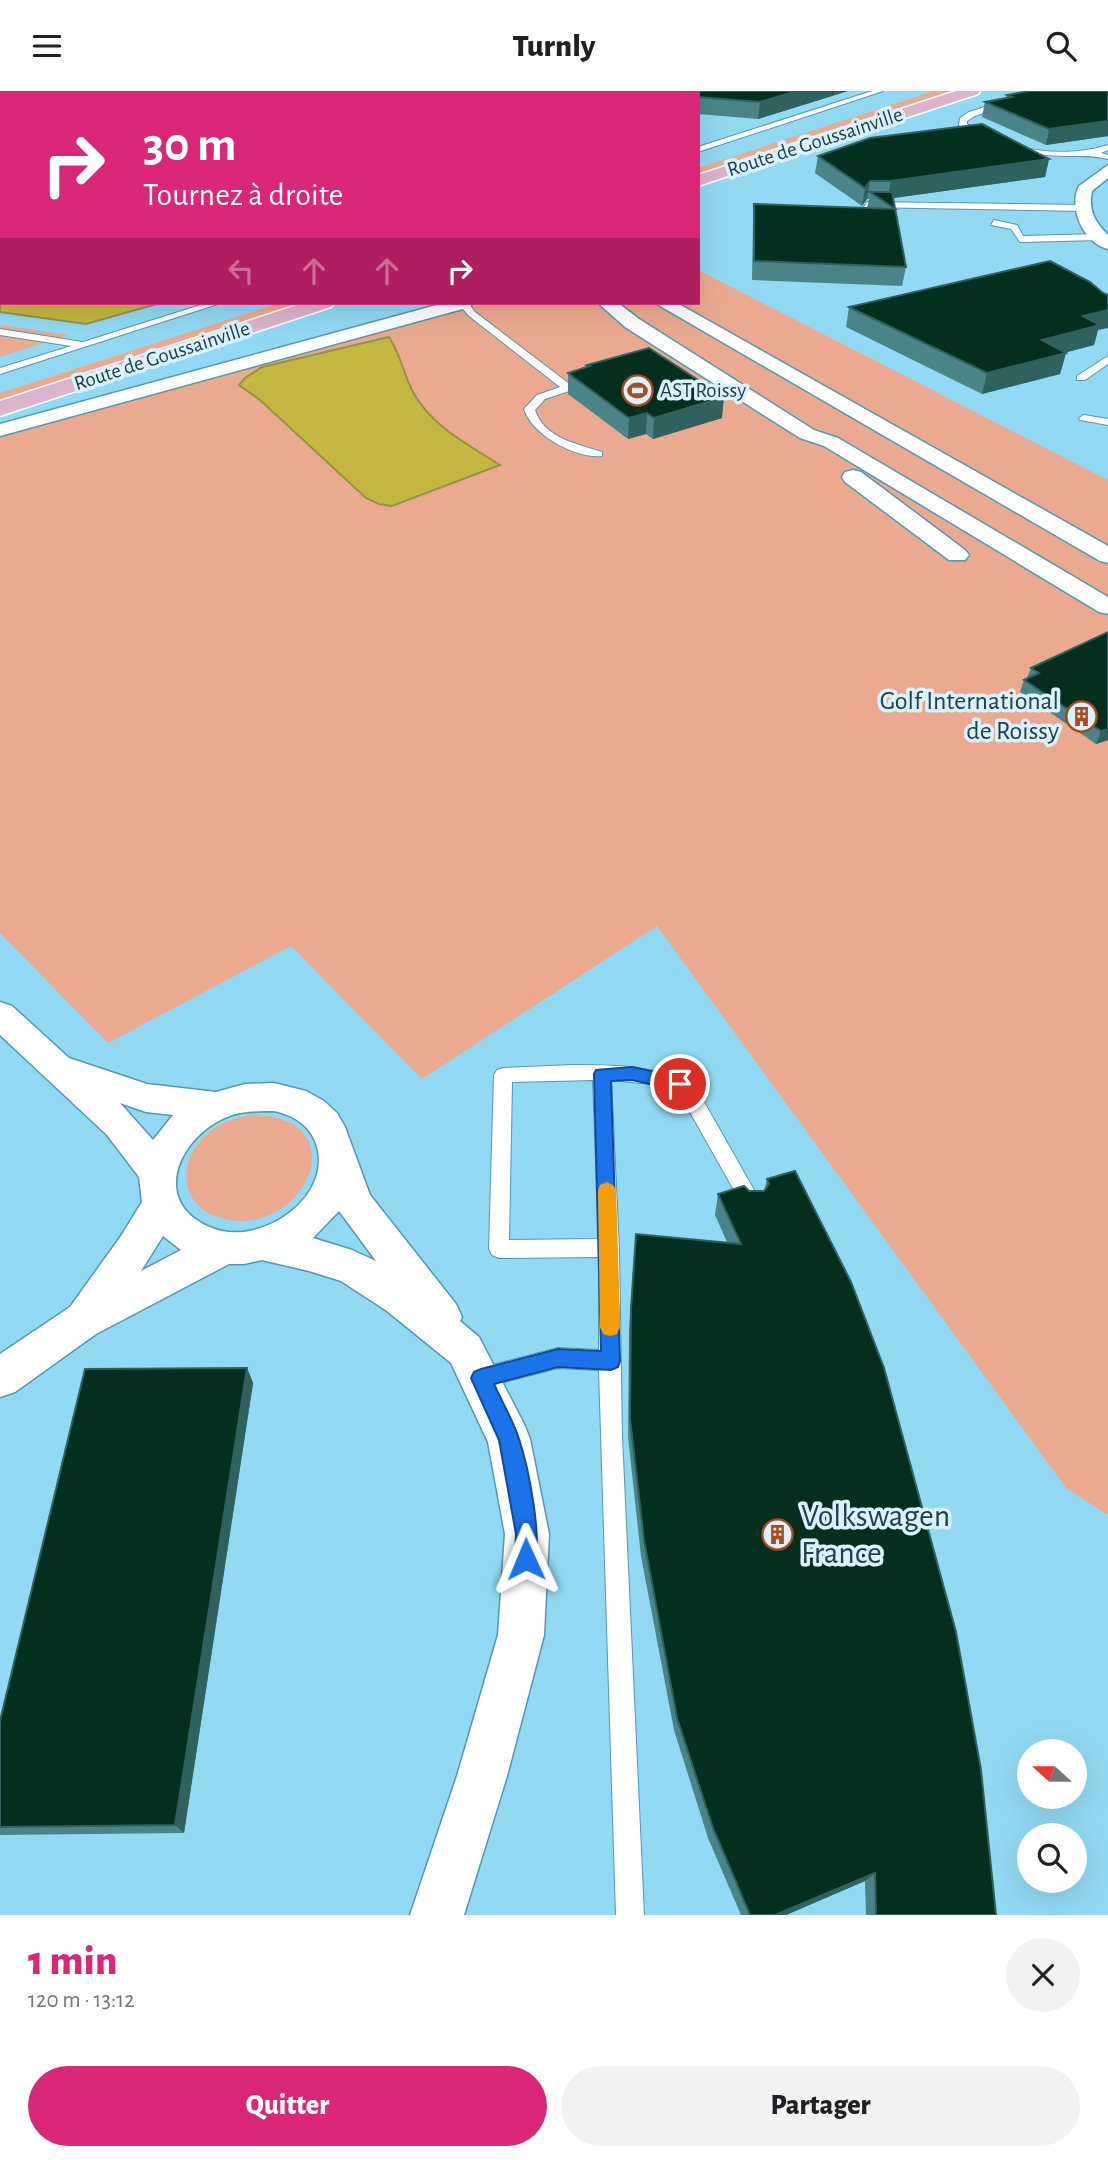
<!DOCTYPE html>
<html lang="fr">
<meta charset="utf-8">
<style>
body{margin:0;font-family:"Alegreya Sans",sans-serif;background:#f2f2f2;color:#202124;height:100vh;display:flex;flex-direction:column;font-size:26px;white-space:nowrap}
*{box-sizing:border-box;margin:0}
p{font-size:23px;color:#757577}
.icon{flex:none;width:38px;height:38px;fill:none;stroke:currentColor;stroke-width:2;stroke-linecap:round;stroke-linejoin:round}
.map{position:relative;height:1824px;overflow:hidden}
.side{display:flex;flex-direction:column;background:#fff;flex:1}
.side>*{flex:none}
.hud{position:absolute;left:0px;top:0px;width:700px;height:214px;box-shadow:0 7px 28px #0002;background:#db2777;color:#fff;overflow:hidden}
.needle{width:46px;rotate:291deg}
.tools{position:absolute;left:1017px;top:1648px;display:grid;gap:14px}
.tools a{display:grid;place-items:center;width:70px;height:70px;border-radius:50%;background:#fff;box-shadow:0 7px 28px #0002;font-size:35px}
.pin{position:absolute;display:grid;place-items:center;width:60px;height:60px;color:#fff;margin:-30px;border:4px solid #fff;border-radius:50%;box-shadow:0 2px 7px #0007}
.me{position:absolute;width:77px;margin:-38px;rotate:359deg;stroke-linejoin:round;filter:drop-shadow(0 0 5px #0008)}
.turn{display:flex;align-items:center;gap:24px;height:147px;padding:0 28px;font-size:32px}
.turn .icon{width:91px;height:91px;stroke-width:2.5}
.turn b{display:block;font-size:49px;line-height:60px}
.lanes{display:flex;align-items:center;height:66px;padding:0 28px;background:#0003;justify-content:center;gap:35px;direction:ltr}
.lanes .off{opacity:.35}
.round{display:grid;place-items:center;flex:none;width:74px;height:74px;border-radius:37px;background:#f2f2f2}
.head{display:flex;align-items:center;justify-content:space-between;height:119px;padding:0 28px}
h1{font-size:42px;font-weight:800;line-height:52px;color:#db2777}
.button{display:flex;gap:14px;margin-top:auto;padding:14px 28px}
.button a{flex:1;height:80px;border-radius:42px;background:#db2777;color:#fff;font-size:28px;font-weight:800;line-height:80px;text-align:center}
.button a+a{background:#f2f2f2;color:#202124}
header{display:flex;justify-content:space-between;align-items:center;height:91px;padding:0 28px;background:#fff;font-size:32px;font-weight:800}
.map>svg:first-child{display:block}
.green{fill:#ebaa90}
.water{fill:#c4b742;stroke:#939344;stroke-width:2}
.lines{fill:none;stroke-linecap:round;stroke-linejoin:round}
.service-casing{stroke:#5298b0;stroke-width:2}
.minor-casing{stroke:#5298b0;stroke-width:3}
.primary-casing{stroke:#fff;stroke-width:3}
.service{fill:#fff;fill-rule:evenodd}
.minor{fill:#fff;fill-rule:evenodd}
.primary{fill:#dcb4cc;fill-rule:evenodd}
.wall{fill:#4b8488}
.shaded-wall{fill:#2f615e}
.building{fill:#042e1e;stroke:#2f615e;stroke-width:2}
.route{fill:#1a73e8;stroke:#114b97;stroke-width:2}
.slow{fill:#f59e0b}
.labels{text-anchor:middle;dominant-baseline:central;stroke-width:7;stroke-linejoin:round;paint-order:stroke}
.far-street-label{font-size:21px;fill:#213e49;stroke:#d8f3fd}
.far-poi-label{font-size:21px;fill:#213e49;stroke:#d8f3fd;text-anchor:start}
.poi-label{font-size:26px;fill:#213e49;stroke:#d8f3fd;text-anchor:end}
.near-poi-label{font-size:32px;fill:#213e49;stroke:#d8f3fd;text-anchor:start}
</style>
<header><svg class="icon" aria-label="menu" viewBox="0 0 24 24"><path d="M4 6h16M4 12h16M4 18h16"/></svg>Turnly<svg class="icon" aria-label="search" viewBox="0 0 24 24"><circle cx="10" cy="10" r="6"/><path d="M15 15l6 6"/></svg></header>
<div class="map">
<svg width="1108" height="1824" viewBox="0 0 1108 1824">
<rect width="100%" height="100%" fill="#92d9f3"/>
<g class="green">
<path d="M 934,0 L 960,0 L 698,85 L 698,77 Z"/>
<path d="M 698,179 L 1108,389 L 1108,1424 L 1066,1397 L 657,835 L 422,988 L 291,855 L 108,952 L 0,842 L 0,345 L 478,212 L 698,212 Z"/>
<path d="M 280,212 L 312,212 L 0,314 L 0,302 Z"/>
<path d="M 0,234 L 69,244 L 0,266 Z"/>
<path d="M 249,1024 C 365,1023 301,1157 215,1125 C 178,1111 179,1067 206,1044 C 219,1032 233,1028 249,1024 Z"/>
</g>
<g class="water">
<path d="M 2,123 L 2,212 L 160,212 L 86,233 L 0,221 Z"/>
<path d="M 389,246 C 401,264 403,282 413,301 C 431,335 469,354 500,374 L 392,415 L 379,413 L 366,407 L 260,309 L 239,294 L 245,287 L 262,276 Z"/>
</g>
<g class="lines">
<defs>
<g id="service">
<path d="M 649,0 L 674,0 L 676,2 L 651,2 Z"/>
<path d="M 872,0 L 883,0 L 698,61 L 698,56 Z"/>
<path d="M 1034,0 L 1045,0 L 975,25 L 967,30 L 967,33 C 1005,60 1064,68 1108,54 L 1108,59 L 1101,62 L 1108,64 L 1108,68 C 1093,64 1080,65 1064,65 C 1029,64 986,58 959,34 L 960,27 L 969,21 Z"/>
<path d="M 0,69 L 2,69 L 0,74 Z"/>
<path d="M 867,111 L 1082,114 L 1086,117 L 1082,120 L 864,116 Z"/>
<path d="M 994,129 L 1017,134 L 1023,145 L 1100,143 L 1104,146 L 1100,149 L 1020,151 L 1011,138 L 991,134 Z"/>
<path d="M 207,212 L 221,212 L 0,283 L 0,277 L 71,255 L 0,244 L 0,238 L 83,251 Z"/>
<path d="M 458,212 L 468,212 L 475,221 L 572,295 L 572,299 L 545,308 L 535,319 C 544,347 577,353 602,361 L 602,365 C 576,368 532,344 524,318 L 537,304 L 560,296 L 469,225 Z"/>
<path d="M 1108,265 L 1108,273 L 1085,289 L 1077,289 L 1077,285 Z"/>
<path d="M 1084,324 L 1108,328 L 1108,334 L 1080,329 L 1079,327 Z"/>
<path d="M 572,974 C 615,974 657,974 695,995 L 762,1113 L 759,1119 L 752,1121 L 745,1119 L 681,1005 L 651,993 L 611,989 L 619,1157 L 622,1345 L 644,1824 L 616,1824 L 599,1279 L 558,1277 L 481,1297 L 473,1294 L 470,1287 L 473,1280 L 481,1277 L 558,1257 L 599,1259 L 599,1166 L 499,1167 L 492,1164 L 489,1158 L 494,984 L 497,979 L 503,977 ZM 593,989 L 599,1148 L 509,1149 L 512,991 Z"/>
</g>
<g id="minor">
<path d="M 1108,74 L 1108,87 L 1092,100 C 1088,119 1095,131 1108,144 L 1108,158 C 1083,152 1068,116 1079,95 Z"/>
<path d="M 444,212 L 473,212 L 470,216 L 0,345 L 0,333 Z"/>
<path d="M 598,212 L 618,212 L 639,228 L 814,339 L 838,347 L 1108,506 L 1108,523 L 1099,521 L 824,355 L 800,347 L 625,236 Z"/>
<path d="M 655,212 L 677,212 L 1108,455 L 1108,472 L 1100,470 Z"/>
<path d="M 853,379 L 861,381 L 965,459 L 969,464 L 965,469 L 949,469 L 845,391 L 842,386 L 845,381 Z"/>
<path d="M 0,911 L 12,915 L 69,967 L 147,993 L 216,1001 L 245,993 L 274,992 L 306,1000 L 324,1010 L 337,1022 L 345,1036 L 370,1104 L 456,1213 L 462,1226 L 460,1230 L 479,1246 L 524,1333 L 530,1348 L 549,1443 L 544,1544 L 507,1685 L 464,1824 L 410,1824 L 457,1685 L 498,1544 L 505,1443 L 488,1351 L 451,1272 L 387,1220 L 341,1190 L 309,1180 L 262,1169 L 244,1173 L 229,1173 L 96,1243 L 15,1301 L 0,1306 L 0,1263 L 70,1216 L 121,1145 L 142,1111 L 139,1086 L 107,1044 L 0,944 ZM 120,1012 L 146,1021 L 173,1024 L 153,1049 ZM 274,1020 C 292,1024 308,1033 315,1050 C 337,1104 261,1157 212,1137 C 147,1111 180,1042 232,1024 C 245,1020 260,1020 274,1020 ZM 339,1120 L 342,1124 L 376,1170 L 352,1159 L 313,1147 ZM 163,1145 L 181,1159 L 141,1180 Z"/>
</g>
<g id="primary">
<path d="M 956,0 L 980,0 L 978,3 L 698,95 L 698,84 Z"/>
<path d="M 304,212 L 334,212 L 331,216 L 0,325 L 0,310 Z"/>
</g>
</defs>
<use href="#service" class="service-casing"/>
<use href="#minor" class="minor-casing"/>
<use href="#primary" class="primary-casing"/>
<use href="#service" class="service"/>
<use href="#minor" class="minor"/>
<use href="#primary" class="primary"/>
</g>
<g class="wall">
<path d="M 848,0 L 758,28 L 698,23 L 698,2 Z"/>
<path d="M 1108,0 L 1108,45 L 1046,54 L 982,26 L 985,11 L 1006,7 L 1007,4 Z"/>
<path d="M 818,65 L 1049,68 L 1045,86 L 893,107 L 906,176 L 902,195 L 752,189 L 753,131 L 754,113 L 867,117 L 869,108 L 867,108 L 862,115 L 815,82 Z"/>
<path d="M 1103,202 L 1098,239 L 1094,254 L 1064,262 L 1066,262 L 1060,283 L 982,303 L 846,236 L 849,216 Z"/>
<path d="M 587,274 L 722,327 L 653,348 L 646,343 L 628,348 L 568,303 L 568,282 L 587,276 Z"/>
<path d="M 1108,541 L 1108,649 L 1096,653 L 1020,601 L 1024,589 L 1027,587 L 1031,577 Z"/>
<path d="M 767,1088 L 996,1824 L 866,1824 L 865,1790 L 786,1824 L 741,1824 L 708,1747 L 674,1639 L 641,1465 L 628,1346 L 629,1238 L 634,1164 L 727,1151 L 715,1124 L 718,1103 L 764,1100 Z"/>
<path d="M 247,1277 L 253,1292 L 184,1742 L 0,1744 L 0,1630 Z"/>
</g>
<g class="shaded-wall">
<path d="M 797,0 L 848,0 L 758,28 L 760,11 Z"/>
<path d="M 1108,30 L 1108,45 L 1046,54 L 1049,38 Z"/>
<path d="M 1049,68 L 1045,86 L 887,108 L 891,90 Z"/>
<path d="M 870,90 L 867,108 L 862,115 L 865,97 Z"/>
<path d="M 1108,219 L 1108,237 L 1098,239 L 1094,254 L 1036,269 L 1042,249 L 1083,225 Z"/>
<path d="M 1066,262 L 1060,283 L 982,303 L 987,282 Z"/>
<path d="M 724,306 L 722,327 L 653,348 L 654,327 Z"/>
<path d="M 647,322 L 646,343 L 628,348 L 629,327 Z"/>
<path d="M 1108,638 L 1108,649 L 1096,653 L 1101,640 Z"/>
<path d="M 247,1277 L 253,1292 L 184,1742 L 175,1734 Z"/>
<path d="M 875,1782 L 865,1790 L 786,1824 L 775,1824 Z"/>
</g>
<g class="building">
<path d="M 698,0 L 797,0 L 760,11 L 698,6 L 698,2 L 697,2 Z"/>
<path d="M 1029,0 L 1108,0 L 1108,30 L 1049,38 L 985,11 L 1012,6 L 1007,4 Z"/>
<path d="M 982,33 L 1049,68 L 891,90 L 870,90 L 865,97 L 818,65 L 870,47 Z"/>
<path d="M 870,101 L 892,101 L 906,176 L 754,170 L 754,113 L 895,118 Z"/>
<path d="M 1050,170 L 1090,191 L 1103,202 L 1108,204 L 1108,219 L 1083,225 L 1100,234 L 1042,249 L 1066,262 L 987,282 L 849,216 Z"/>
<path d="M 649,257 L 724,306 L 654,327 L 647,322 L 629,327 L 568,282 L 590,275 L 587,274 Z"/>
<path d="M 1108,541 L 1108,638 L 1101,640 L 1024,589 L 1039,582 L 1031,577 Z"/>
<path d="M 795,1080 L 851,1191 L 884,1277 L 956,1541 L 981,1679 L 996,1824 L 876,1824 L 875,1782 L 775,1824 L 750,1824 L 713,1737 L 677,1627 L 644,1449 L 630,1327 L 631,1218 L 636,1143 L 741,1153 L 718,1103 L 744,1095 L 749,1100 L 764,1100 L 769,1093 L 767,1088 Z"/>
<path d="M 247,1277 L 175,1734 L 0,1736 L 0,1630 L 85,1278 Z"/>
</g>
<path class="route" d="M 632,976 L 680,986 L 686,988 L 688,993 L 686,998 L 680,1000 L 632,989 L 611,990 L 620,1270 L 618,1276 L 611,1279 L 558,1276 L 494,1293 C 502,1311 513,1329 519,1348 C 528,1375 544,1451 533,1476 L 526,1479 L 518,1476 L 515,1468 L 516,1443 L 499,1349 L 471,1287 L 474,1281 L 481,1278 L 558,1258 L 601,1260 L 594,983 L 596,979 Z"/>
<path class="slow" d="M 607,1091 L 613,1094 L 616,1099 L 620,1236 L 617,1243 L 610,1245 L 603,1243 L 600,1236 L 598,1099 L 600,1094 Z"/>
<defs>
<symbol id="stadium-ring" viewBox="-11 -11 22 22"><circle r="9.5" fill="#d8f3fd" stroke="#ad4918" stroke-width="1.5"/><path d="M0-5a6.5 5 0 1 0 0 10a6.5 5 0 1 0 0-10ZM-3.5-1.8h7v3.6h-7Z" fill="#ad4918"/></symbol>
<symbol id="building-ring" viewBox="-11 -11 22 22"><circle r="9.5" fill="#d8f3fd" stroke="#ad4918" stroke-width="1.5"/><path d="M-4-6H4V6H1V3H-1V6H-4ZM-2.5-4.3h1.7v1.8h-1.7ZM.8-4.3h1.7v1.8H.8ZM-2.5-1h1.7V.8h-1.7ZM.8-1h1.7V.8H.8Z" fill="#ad4918"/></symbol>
</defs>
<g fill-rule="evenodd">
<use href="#stadium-ring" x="620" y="282" width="35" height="35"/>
<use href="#building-ring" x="1064" y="608" width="35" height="35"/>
<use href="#building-ring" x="760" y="1426" width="35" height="35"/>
</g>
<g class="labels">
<g class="far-street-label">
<text transform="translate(815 51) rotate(-18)">Route de Goussainville</text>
<text transform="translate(162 265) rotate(-18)">Route de Goussainville</text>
</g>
<g class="far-poi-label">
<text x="660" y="299">AST Roissy</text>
</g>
<g class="poi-label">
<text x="1059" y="610">Golf International<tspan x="1059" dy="30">de Roissy</tspan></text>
</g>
<g class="near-poi-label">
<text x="801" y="1425">Volkswagen<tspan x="801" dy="37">France</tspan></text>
</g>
</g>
</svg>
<div class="tools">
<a><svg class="needle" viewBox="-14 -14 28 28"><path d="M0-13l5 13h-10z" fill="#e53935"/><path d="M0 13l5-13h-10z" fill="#757577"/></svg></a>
<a><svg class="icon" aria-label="search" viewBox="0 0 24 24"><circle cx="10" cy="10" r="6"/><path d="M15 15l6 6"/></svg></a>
</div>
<div class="pin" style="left:680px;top:993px;background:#d93025"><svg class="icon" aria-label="arrive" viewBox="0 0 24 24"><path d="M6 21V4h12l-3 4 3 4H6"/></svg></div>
<svg class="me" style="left:526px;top:1468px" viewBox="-20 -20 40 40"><path d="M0-17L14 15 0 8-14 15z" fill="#1a73e8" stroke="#fff" stroke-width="4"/></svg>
<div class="hud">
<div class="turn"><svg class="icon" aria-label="right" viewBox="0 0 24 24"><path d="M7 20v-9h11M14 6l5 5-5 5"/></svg><div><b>30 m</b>Tournez à droite</div></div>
<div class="lanes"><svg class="icon off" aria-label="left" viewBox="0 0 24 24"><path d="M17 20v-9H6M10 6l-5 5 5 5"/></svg><svg class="icon off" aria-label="ahead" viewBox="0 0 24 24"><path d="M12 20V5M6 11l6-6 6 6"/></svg><svg class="icon off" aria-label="ahead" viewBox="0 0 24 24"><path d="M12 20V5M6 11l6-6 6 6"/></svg><svg class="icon" aria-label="right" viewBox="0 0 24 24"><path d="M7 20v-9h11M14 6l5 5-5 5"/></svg></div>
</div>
</div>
<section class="side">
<div class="head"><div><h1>1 min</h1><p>120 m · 13:12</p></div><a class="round"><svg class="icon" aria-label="close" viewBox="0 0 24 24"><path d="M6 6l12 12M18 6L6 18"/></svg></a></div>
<div class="button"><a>Quitter</a><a>Partager</a></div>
</section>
